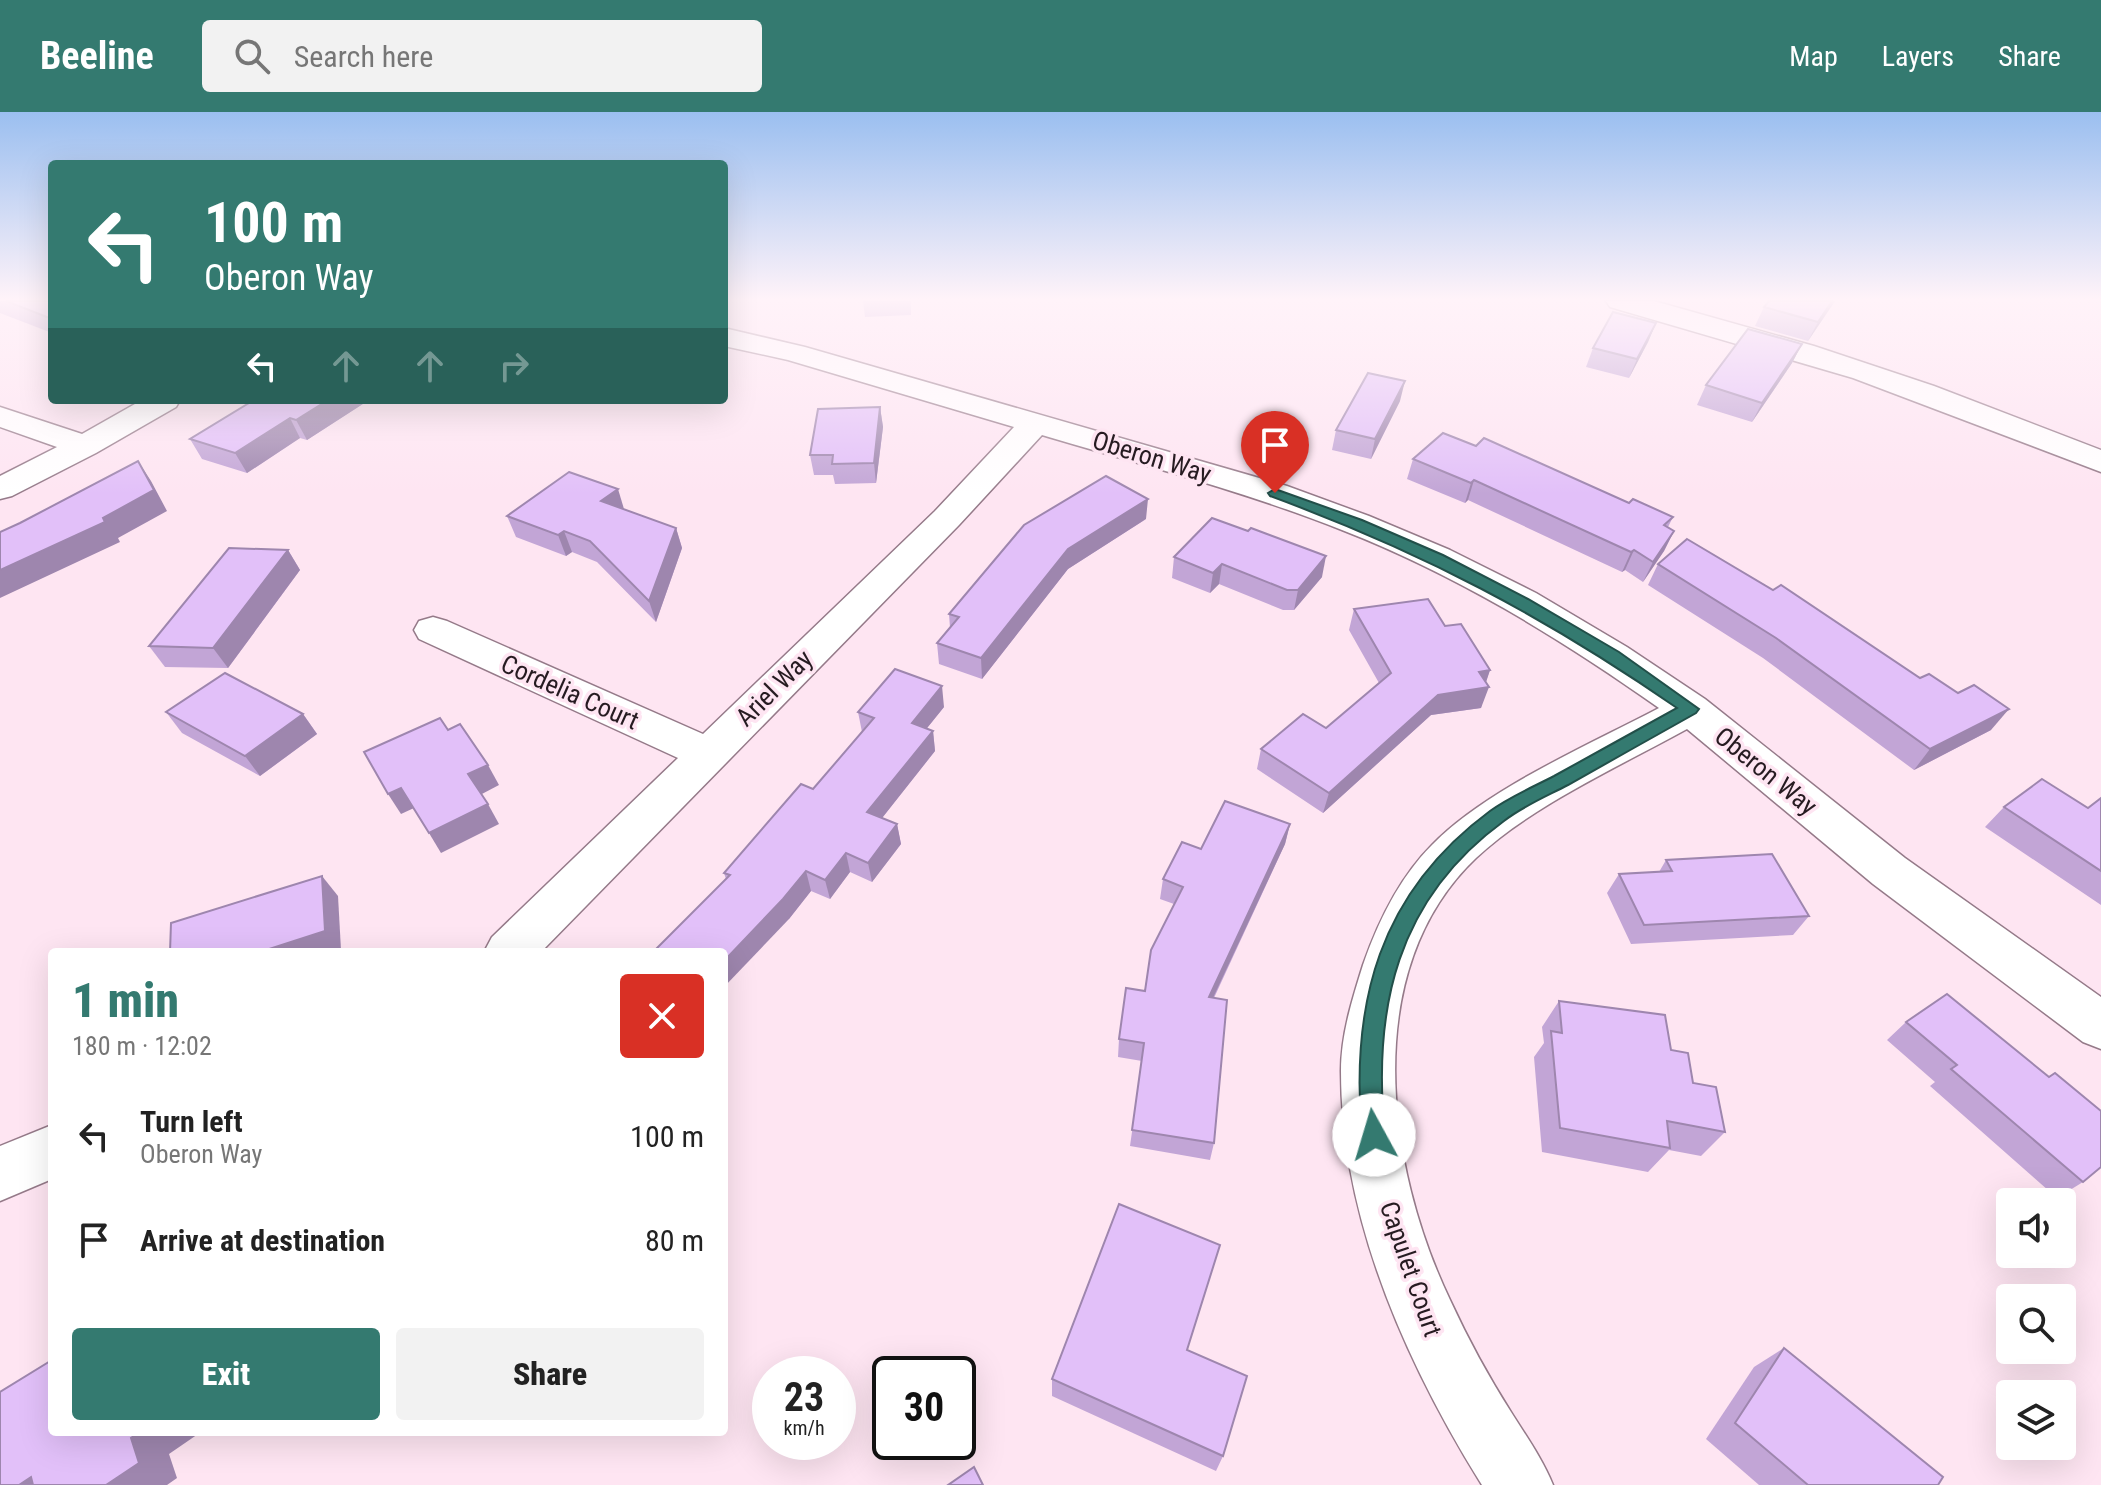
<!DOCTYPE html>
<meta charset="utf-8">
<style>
body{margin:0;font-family:"Roboto Condensed",sans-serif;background:#f2f2f2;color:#222;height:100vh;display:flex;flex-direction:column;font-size:30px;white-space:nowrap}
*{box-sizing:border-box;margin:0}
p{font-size:26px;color:#767676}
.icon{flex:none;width:44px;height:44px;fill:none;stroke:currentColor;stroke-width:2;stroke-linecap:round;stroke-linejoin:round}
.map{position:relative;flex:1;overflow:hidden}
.side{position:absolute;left:48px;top:836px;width:680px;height:488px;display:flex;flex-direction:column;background:#fff;border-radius:8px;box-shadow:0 8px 32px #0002}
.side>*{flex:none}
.top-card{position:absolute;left:48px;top:48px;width:680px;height:244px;border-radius:8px;box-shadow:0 8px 32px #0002;background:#347a70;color:#fff;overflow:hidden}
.buttons{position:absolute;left:1996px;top:1076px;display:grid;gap:16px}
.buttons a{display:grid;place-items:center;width:80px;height:80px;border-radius:8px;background:#fff;box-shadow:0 8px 32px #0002;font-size:40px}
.speed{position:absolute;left:752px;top:1244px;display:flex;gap:16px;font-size:40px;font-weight:700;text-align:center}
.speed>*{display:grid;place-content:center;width:104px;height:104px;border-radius:50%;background:#fff;box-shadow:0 8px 32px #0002;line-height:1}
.speed small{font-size:20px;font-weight:400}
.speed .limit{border:4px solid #111;border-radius:12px;background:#fff;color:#111}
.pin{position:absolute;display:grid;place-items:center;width:68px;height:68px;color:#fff;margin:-82px -34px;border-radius:50% 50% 50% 0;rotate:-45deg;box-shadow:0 0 8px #0007}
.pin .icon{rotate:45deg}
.me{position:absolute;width:88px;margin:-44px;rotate:354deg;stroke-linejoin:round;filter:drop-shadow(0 0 6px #0008)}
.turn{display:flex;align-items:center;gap:28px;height:168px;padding:0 24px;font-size:36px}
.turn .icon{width:104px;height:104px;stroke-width:2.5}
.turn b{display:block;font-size:56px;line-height:68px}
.lanes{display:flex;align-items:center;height:76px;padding:0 24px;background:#0003;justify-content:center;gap:40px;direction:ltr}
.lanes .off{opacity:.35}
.round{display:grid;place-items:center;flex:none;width:84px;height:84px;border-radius:8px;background:#f2f2f2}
.summary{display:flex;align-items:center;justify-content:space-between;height:136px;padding:0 24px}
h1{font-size:48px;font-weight:800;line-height:60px;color:#347a70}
.button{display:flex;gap:16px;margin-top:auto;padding:16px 24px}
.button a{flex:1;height:92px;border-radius:8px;background:#347a70;color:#fff;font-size:32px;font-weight:800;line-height:92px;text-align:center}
.button a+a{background:#f2f2f2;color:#222}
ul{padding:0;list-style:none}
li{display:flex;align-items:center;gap:24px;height:104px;padding:0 24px}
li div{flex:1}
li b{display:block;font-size:30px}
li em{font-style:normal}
header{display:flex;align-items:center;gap:48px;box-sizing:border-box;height:112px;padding:0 40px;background:#347a70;color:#fff}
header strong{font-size:38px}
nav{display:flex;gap:44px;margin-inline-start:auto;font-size:28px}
.search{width:560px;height:72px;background:#f2f2f2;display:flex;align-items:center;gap:20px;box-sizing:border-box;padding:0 28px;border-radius:8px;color:#767676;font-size:30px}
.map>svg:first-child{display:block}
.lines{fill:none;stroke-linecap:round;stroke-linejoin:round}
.minor-casing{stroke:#957a89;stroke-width:3}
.minor{fill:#fff;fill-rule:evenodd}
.wall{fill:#c2a5d6}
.shaded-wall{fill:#9e86ae}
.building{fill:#e2c0f9;stroke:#9e86ae;stroke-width:2}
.route{fill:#347a70;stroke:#224f49;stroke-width:2}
.labels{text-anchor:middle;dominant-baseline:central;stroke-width:7;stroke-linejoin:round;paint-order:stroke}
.street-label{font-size:26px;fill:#261b21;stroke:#fee5f2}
</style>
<header>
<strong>Beeline</strong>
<div class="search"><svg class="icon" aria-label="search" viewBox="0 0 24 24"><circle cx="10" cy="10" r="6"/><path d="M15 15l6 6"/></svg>Search here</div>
<nav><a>Map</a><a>Layers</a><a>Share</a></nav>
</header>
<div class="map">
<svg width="2101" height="1373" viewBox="0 0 2101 1373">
<rect width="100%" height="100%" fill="#fee5f2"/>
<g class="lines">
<defs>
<g id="minor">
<path d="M 1606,189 L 1654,189 L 1814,234 L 1934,274 L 2101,338 L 2101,360 L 1853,266 L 1610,195 Z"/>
<path d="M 724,216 L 805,235 L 1287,374 L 1369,404 L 1450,438 L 1536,481 L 1627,535 L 1705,587 L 1905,746 L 2101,885 L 2101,937 L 2083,930 L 1873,772 L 1687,617 C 1620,654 1531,694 1476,746 C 1358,858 1387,1056 1450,1188 C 1468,1227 1488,1264 1511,1300 C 1526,1324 1542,1346 1553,1373 L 1482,1373 C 1406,1251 1341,1106 1341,959 C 1341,923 1352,888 1363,853 C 1378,810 1399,766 1432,733 C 1486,677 1589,633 1659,596 C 1560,526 1455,462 1342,418 C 1244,379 1142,353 1042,323 L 959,413 L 541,840 L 484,840 L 492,825 L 678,646 L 419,527 L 414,518 L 419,509 L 433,505 L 447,509 L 703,622 L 935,399 L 1014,315 L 788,248 L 724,234 Z"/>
<path d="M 142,288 L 180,288 L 176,295 L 96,341 L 12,384 L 0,387 L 0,364 L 57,335 L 0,315 L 0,295 L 82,322 Z"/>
<path d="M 52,1013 L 52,1067 L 0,1089 L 0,1034 Z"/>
</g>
</defs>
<use href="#minor" class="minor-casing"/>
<use href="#minor" class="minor"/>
</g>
<g class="wall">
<path d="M 0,189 L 52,189 L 52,221 L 0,201 Z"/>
<path d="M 863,189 L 911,189 L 911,203 L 865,205 Z"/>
<path d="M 1835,189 L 1808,229 L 1755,214 L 1764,195 Z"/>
<path d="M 1656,211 L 1648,230 L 1629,266 L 1586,255 L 1593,236 Z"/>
<path d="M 1802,232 L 1792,251 L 1752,310 L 1697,293 L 1706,273 Z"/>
<path d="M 254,288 L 369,288 L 307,328 L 300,326 L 247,361 L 202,347 L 190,327 Z"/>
<path d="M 1400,289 L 1371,347 L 1332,338 L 1336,318 Z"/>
<path d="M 880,295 L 883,315 L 876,371 L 835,372 L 833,363 L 814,363 L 810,343 Z"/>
<path d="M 1413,347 L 1629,391 L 1673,405 L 1668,415 L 1674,419 L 1664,439 L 1643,470 L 1625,458 L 1622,460 L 1468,388 L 1465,391 L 1407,367 Z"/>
<path d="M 624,397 L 676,416 L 682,436 L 656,510 L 597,450 L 572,440 L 566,444 L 516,425 L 507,404 Z"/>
<path d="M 1146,407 L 1068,457 L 982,567 L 939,552 L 937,531 L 950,516 L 949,502 Z"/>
<path d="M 288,438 L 300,458 L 228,556 L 165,555 L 149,534 Z"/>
<path d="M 1174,445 L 1322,465 L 1294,498 L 1283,498 L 1219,472 L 1210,481 L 1172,466 Z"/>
<path d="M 1658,452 L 1773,478 L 1991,618 L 1914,658 L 1763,546 L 1648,473 Z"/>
<path d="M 1354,497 L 1445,514 L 1490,558 L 1486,570 L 1481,596 L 1431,603 L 1323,701 L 1257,657 L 1261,637 L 1326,616 L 1379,571 L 1349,518 Z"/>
<path d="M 944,595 L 927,616 L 933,619 L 935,639 L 882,706 L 897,712 L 901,732 L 872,770 L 850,760 L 830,787 L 811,779 L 789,807 L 726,767 L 724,761 L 813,677 L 862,620 L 858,600 Z"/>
<path d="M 166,600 L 303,602 L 317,622 L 260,664 L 182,621 Z"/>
<path d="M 2101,686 L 2101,793 L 1985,715 L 2004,695 L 2088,696 Z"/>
<path d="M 1290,712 L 1285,732 L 1214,886 L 1214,1031 L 1210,1048 L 1130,1034 L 1142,949 L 1118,945 L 1119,927 L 1145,879 L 1174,792 L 1160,787 L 1163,767 L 1201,737 Z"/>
<path d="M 1666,748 L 1809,804 L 1793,823 L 1631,832 L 1607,781 L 1619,762 L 1659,760 Z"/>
<path d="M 1947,882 L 2083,1070 L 2057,1086 L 1930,974 L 1935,970 L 1887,928 L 1906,910 Z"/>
<path d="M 1559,889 L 1671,938 L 1725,1020 L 1701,1044 L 1669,1038 L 1648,1060 L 1542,1040 L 1534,945 L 1544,931 L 1542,915 Z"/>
<path d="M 1784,1236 L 1938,1373 L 1759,1373 L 1706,1327 L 1754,1255 Z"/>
<path d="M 1187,1238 L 1223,1344 L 1216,1359 L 1052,1284 L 1052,1267 Z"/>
</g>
<g class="shaded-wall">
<path d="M 1832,189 L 1835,189 L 1808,229 L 1818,210 Z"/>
<path d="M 1656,211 L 1648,230 L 1629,266 L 1637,247 Z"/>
<path d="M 1802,232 L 1792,251 L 1752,310 L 1762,291 Z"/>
<path d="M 1405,269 L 1400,289 L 1371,347 L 1375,327 Z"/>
<path d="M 328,288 L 369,288 L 307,328 L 296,308 Z"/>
<path d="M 880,295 L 883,315 L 876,371 L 874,351 Z"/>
<path d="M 290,306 L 300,326 L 247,361 L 235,341 Z"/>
<path d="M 138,349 L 151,369 L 167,399 L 118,426 L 120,430 L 0,486 L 0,458 L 103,406 Z"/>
<path d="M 1474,368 L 1468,388 L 1465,391 L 1471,371 Z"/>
<path d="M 618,377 L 624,397 L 601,389 Z"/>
<path d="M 1148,387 L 1146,407 L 1068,457 L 982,567 L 981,546 L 1068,437 Z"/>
<path d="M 676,416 L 682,436 L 656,510 L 649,489 Z"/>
<path d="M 564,419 L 572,440 L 566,444 L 558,423 Z"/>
<path d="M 1674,419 L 1664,439 L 1643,470 L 1653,450 Z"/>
<path d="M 288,438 L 300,458 L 228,556 L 213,536 Z"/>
<path d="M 1634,438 L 1625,458 L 1622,460 L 1631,440 Z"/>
<path d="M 1326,444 L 1322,465 L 1294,498 L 1298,478 Z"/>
<path d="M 1222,452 L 1219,472 L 1210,481 L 1213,461 Z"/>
<path d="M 1490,558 L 1484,576 L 1489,575 L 1481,596 L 1431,603 L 1323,701 L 1329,681 L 1438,583 L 1479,560 Z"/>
<path d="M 942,574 L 944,595 L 915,631 L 912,611 Z"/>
<path d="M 2009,597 L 1991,618 L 1914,658 L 1930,637 Z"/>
<path d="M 303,602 L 317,622 L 260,664 L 245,644 Z"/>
<path d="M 933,619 L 935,639 L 871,720 L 867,700 Z"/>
<path d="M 488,653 L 499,673 L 480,683 L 468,662 Z"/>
<path d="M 401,676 L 414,696 L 401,702 L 388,682 Z"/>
<path d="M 488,692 L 499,712 L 441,741 L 429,721 Z"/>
<path d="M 897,712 L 901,732 L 872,770 L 868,751 Z"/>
<path d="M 1290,712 L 1285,732 L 1205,903 L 1209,885 Z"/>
<path d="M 846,741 L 850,760 L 830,787 L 825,768 Z"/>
<path d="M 806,759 L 811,779 L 789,807 L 724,875 L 724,849 Z"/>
<path d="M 322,764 L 338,784 L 341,838 L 335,840 L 260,840 Z"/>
<path d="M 140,1320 L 201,1320 L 169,1342 L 177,1366 L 167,1373 L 106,1373 L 131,1326 Z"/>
<path d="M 31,1365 L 56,1373 L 19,1373 Z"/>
</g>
<g class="building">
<path d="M 6,189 L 52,189 L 52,207 Z"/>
<path d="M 1769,189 L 1832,189 L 1818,210 L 1764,195 Z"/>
<path d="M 1613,200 L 1656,211 L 1637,247 L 1593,236 Z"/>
<path d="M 1748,217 L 1802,232 L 1762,291 L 1706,273 Z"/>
<path d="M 1368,261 L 1405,269 L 1375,327 L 1336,318 Z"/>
<path d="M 254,288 L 328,288 L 296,308 L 290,306 L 235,341 L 190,327 Z"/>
<path d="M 880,295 L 874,351 L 832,352 L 833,343 L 810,343 L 818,297 Z"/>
<path d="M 1443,321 L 1476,334 L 1484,326 L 1629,391 L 1633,387 L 1673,405 L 1664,413 L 1674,419 L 1653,450 L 1634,438 L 1631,440 L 1474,368 L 1471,371 L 1413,347 Z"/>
<path d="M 138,349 L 154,378 L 103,406 L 105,410 L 0,458 L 0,420 L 20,411 Z"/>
<path d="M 569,360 L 618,377 L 601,389 L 676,416 L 649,489 L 590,429 L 564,419 L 558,423 L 507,404 Z"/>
<path d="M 1106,364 L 1148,387 L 1068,437 L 981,546 L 937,531 L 959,505 L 949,502 L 1024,413 Z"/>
<path d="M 1212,406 L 1248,419 L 1251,416 L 1326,444 L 1298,478 L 1287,478 L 1222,452 L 1213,461 L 1174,445 Z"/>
<path d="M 1687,427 L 1773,478 L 1781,473 L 1920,566 L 1929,562 L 1958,581 L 1974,573 L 2009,597 L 1930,637 L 1776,526 L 1658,452 Z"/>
<path d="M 229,436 L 288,438 L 213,536 L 149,534 Z"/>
<path d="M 1428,487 L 1445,514 L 1461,512 L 1490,558 L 1479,560 L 1489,575 L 1438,583 L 1329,681 L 1261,637 L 1303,602 L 1326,616 L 1391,561 L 1354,497 Z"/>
<path d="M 895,557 L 942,574 L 912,611 L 933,619 L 867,700 L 897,712 L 868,751 L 846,741 L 825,768 L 806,759 L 783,787 L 724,849 L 724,840 L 653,840 L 730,763 L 724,761 L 801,672 L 813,677 L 874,606 L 858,600 Z"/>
<path d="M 225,561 L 303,602 L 245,644 L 166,600 Z"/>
<path d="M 440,606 L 448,618 L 460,612 L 488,653 L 468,662 L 488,692 L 429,721 L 401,676 L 388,682 L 364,640 Z"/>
<path d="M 2042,667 L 2088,696 L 2101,686 L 2101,759 L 2004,695 Z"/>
<path d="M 1225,689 L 1290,712 L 1209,885 L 1227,888 L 1214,1031 L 1132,1018 L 1144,931 L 1119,927 L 1126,876 L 1145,879 L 1151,838 L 1183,775 L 1163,767 L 1182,730 L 1201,737 Z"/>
<path d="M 1772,742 L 1809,804 L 1644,813 L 1619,762 L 1672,759 L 1666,748 Z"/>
<path d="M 322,764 L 325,819 L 260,840 L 170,840 L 171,811 Z"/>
<path d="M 1947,882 L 2049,965 L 2055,961 L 2101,999 L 2101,1055 L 2083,1070 L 1951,957 L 1957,953 L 1906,910 Z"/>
<path d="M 1559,889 L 1665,903 L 1671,938 L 1688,941 L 1693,971 L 1716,975 L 1725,1020 L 1667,1009 L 1670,1036 L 1560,1016 L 1551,919 L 1562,921 Z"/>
<path d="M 1119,1092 L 1220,1133 L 1187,1238 L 1247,1264 L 1223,1344 L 1052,1267 Z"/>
<path d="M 1784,1236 L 1943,1365 L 1938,1373 L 1808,1373 L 1735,1311 Z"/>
<path d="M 52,1248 L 52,1320 L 140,1320 L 131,1326 L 139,1351 L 106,1373 L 33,1373 L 31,1365 L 19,1373 L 0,1373 L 0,1280 Z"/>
<path d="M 974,1355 L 983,1373 L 948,1373 Z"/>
</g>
<linearGradient id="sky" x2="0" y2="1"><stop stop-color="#9bbff0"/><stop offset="0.49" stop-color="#fff3f9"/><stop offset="1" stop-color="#fff3f9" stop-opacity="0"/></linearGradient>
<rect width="2101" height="382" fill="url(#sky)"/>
<path class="route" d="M 1275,377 L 1362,408 L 1443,443 L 1528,487 L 1619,540 L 1699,597 L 1696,601 C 1653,625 1611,649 1568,673 C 1547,684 1523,694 1504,709 C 1397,787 1372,896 1385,1023 L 1382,1030 L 1374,1034 L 1366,1030 L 1362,1023 C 1350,891 1379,781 1490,699 C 1509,685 1533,675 1554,664 C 1595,641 1636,619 1677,596 C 1544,504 1422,440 1270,384 L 1268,381 Z"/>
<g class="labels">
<g class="street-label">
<text transform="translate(1152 345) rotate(17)">Oberon Way</text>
<text transform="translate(774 576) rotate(-45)">Ariel Way</text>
<text transform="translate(570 580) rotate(24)">Cordelia Court</text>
<text transform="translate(1766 659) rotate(39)">Oberon Way</text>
<text transform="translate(1411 1157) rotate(71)">Capulet Court</text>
</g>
</g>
</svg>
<div class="buttons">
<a><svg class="icon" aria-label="sound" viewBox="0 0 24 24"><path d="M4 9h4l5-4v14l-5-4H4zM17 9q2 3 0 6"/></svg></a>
<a><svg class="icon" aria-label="search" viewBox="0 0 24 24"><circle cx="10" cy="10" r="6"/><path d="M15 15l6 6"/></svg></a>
<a><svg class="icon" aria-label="layers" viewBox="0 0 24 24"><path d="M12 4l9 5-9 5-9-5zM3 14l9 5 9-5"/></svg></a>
</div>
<div class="speed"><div>23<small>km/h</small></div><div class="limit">30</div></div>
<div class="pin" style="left:1275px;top:381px;background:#d93025"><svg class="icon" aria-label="arrive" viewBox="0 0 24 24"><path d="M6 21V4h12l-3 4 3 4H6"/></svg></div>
<svg class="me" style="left:1374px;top:1023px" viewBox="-20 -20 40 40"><circle r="19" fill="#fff"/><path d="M0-13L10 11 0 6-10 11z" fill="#347a70"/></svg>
<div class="top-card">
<div class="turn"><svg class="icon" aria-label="left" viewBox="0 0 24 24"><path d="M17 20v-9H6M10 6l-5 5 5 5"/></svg><div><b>100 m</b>Oberon Way</div></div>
<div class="lanes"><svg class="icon" aria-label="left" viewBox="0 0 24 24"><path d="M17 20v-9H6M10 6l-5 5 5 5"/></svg><svg class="icon off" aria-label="ahead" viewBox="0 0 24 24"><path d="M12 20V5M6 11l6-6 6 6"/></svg><svg class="icon off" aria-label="ahead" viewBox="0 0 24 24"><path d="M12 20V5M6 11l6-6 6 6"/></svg><svg class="icon off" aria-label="right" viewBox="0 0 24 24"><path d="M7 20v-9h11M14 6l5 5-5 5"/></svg></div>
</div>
<section class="side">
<div class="summary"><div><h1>1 min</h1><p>180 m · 12:02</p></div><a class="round" style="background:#d93025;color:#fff"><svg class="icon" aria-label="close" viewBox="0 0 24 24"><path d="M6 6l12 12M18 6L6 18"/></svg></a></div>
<ul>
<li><svg class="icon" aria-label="left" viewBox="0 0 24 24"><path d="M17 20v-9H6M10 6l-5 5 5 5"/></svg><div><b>Turn left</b><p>Oberon Way</p></div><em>100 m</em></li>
<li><svg class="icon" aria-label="arrive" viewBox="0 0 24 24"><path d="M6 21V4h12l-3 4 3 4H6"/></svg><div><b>Arrive at destination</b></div><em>80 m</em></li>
</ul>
<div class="button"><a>Exit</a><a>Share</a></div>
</section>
</div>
